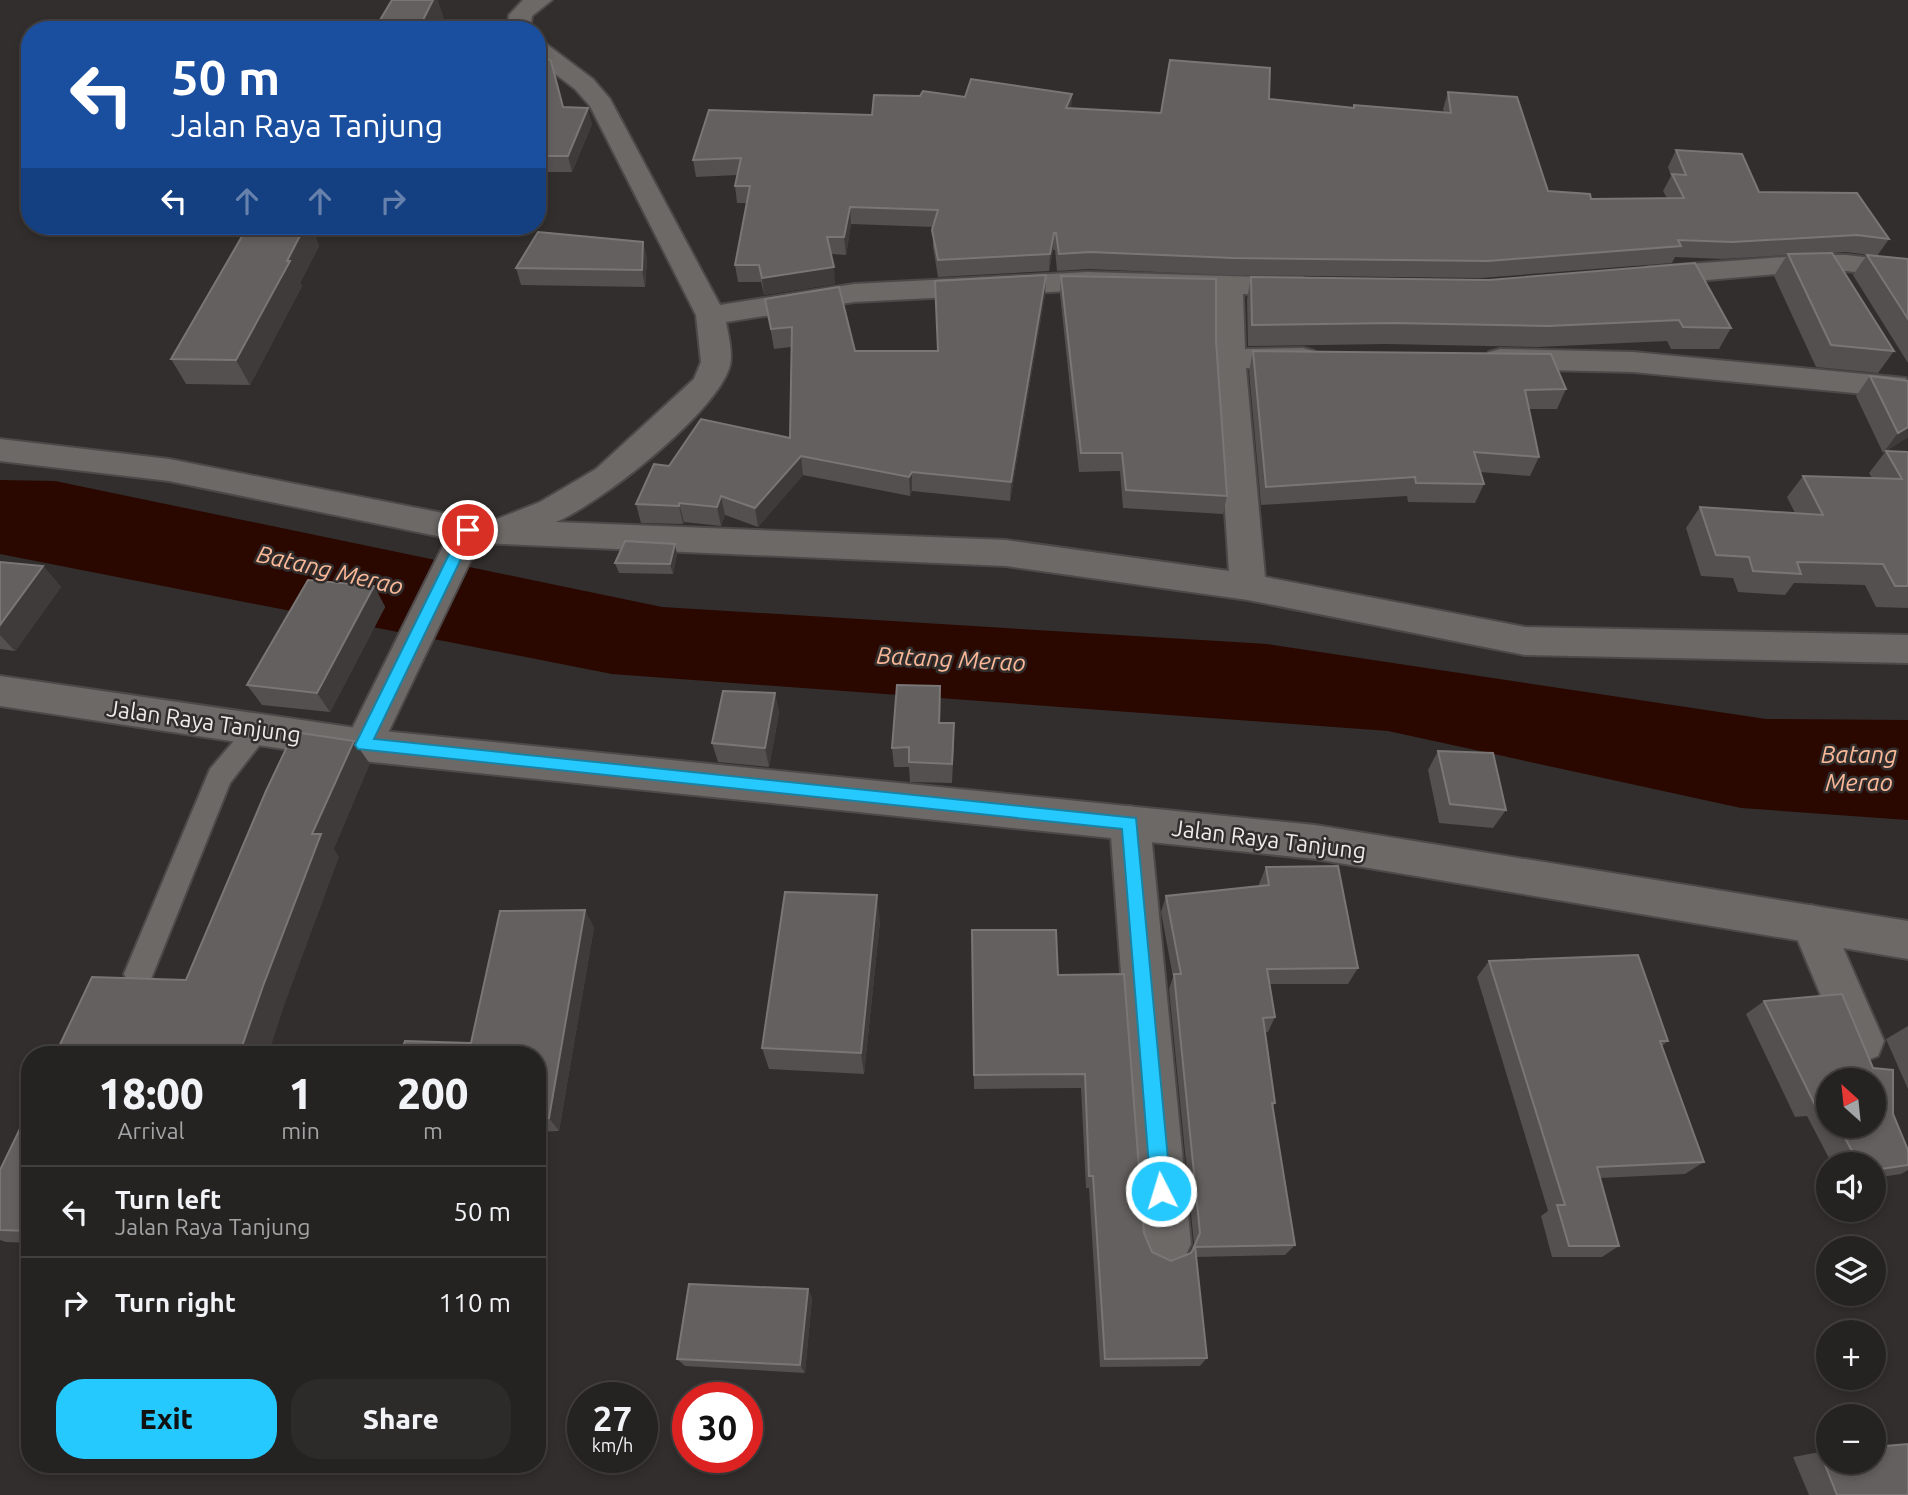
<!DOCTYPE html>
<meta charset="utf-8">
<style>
body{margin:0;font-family:Ubuntu,sans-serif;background:#2d2a2a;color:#f1f3f6;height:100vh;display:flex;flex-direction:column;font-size:26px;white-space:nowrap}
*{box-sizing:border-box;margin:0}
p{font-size:23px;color:#a3a4a5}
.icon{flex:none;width:38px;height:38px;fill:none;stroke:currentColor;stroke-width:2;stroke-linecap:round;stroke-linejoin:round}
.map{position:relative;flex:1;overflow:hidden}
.panel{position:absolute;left:21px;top:1046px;width:525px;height:427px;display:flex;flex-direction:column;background:#252222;border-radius:28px;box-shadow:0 4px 10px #0003,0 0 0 2px #423f40}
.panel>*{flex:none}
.top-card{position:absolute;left:21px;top:21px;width:525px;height:214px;border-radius:28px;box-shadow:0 4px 10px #0003,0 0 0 2px #423f40;background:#1a4fa0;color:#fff;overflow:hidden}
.needle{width:46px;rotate:333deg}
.tools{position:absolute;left:1816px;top:1068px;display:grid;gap:14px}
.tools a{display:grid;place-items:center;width:70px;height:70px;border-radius:50%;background:#252222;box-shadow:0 4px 10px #0003,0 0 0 2px #423f40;font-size:35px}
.speed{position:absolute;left:567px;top:1382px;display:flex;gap:14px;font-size:35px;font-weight:700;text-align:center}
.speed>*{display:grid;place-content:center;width:91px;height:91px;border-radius:50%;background:#252222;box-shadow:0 4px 10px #0003,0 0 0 2px #423f40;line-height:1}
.speed small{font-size:18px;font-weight:400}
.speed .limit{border:10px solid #d22;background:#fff;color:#111}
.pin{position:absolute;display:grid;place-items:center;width:60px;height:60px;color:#fff;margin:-30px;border:4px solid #fff;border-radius:50%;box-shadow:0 2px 7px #0007}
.me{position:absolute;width:77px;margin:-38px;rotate:355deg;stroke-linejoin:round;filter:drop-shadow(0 0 5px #0008)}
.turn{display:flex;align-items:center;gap:24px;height:147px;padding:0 35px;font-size:32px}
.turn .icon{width:91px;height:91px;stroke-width:2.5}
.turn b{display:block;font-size:49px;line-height:60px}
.lanes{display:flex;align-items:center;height:66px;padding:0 35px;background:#0003;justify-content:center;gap:35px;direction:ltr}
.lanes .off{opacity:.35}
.eta{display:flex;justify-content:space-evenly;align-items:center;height:119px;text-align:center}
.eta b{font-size:42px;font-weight:800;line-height:49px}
.button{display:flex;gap:14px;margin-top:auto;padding:14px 35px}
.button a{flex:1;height:80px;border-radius:28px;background:#26c9fe;color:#111;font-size:28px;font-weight:800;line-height:80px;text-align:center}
.button a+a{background:#2d2a2a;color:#f1f3f6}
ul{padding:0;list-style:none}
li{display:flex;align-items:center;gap:21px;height:91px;padding:0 35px;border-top:2px solid #423f40}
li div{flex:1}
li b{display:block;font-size:26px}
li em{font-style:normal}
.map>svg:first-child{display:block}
.water{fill:#2a0800}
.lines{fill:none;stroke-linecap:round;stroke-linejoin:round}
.service-casing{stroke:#4c4948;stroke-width:4}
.minor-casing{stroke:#4c4948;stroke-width:4}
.tertiary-casing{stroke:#4c4948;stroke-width:4}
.service{fill:#6c6967;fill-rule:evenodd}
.minor{fill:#6c6967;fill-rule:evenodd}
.tertiary{fill:#6c6967;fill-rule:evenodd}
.wall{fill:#53504f;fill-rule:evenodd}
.shaded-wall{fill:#3e3b3a}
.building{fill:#63605f;stroke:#797675;stroke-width:2}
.route{fill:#26c9fe;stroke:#1983a5;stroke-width:2}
.labels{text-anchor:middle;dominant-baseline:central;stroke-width:5;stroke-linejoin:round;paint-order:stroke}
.street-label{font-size:23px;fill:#edebea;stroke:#312e2d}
.water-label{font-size:24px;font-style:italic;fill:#fab898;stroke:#312e2d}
</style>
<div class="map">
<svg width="1908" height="1495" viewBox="0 0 1908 1495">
<rect width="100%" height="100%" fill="#312e2d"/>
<path class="water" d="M 0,480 L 55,481 L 662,607 L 1267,644 L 1766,719 L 1908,720 L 1908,820 L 1741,808 L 1388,731 L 612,674 L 0,554 Z"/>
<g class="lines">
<defs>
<path id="service" d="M 259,718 L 268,722 L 272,729 L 230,783 L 149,984 L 139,988 L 129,984 L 124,974 L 210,769 L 250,722 Z"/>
<g id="minor">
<path d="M 523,0 L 552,0 L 532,16 L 530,30 L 507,30 L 509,15 Z"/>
<path d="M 537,41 L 545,43 L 593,79 L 610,99 L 720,305 L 854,284 L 1088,272 L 1302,278 L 1312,281 L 1316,287 L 1312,293 L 1302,296 L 1243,294 L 1245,349 L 1303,348 L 1314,351 L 1318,358 L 1314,365 L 1303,368 L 1246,368 L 1265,577 L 1525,627 L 1908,635 L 1908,663 L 1525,655 L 1248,600 L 1006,566 L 479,543 L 377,756 L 363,761 L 349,756 L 344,745 L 447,538 L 169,481 L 0,461 L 0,439 L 169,459 L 468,518 L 497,519 L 540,502 L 596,469 L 694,379 L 701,362 L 696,315 L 590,106 L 575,89 L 537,60 ZM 1088,290 L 1215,293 L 1215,359 L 1229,571 L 1006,540 L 556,522 C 601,503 719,411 730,365 C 733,352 728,334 726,322 L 854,302 Z"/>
<path d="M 1811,255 L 1846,255 L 1908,262 L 1908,278 L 1846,271 L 1811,271 L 1649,285 L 1639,282 L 1635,276 L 1639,270 L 1649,267 Z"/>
<path d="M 1500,349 L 1633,352 L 1906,378 L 1908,398 L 1633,372 L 1500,369 L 1489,366 L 1485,359 L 1489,352 Z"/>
<path d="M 1130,806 L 1144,811 L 1150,823 L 1191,1244 L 1183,1261 L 1166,1269 L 1149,1261 L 1141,1244 L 1110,823 L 1116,811 Z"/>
<path d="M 1812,905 L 1827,911 L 1884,1041 L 1878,1056 L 1862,1062 L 1846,1056 L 1791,924 L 1797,911 Z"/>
</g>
<path id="tertiary" d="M 0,676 L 363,729 L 1315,825 L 1908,921 L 1908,959 L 1315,859 L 363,761 L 0,706 Z"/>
</defs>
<use href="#service" class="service-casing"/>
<use href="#minor" class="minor-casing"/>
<use href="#tertiary" class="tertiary-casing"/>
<use href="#service" class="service"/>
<use href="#minor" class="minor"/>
<use href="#tertiary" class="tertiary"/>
</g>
<g class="wall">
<path d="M 537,64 L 563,107 L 592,124 L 572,172 L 537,172 Z"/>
<path d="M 1448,92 L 1548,191 L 1591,199 L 1667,198 L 1663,191 L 1671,176 L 1668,167 L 1676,150 L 1759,192 L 1889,239 L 1877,256 L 1846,252 L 1832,253 L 1894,351 L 1878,373 L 1816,367 L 1774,276 L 1787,255 L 1722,259 L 1675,257 L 1672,263 L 1481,278 L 1229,275 L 1088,269 L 1057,271 L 1055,250 L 1053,250 L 1049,271 L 938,277 L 933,247 L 933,227 L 851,224 L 846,255 L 831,254 L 835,284 L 764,295 L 761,282 L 738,282 L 735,265 L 747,203 L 737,203 L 735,186 L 737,175 L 696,177 L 693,160 L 872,115 L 965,97 L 1072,94 L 1071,108 L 1161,113 L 1269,99 L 1353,108 L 1354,105 L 1444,113 L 1443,109 Z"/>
<path d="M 316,239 L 319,246 L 300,283 L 302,286 L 250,385 L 186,384 L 171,359 Z"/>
<path d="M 643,242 L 647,259 L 645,287 L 521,285 L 516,268 Z"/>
<path d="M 1867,255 L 1908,259 L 1908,363 L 1853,275 Z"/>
<path d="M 1061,276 L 1227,496 L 1223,514 L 1123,508 L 1120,471 L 1079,472 L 1060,294 Z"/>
<path d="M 1251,277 L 1489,280 L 1731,328 L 1719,349 L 1671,349 L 1667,341 L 1538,347 L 1386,344 L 1248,346 L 1247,299 Z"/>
<path d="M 935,281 L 1045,295 L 1010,501 L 912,491 L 910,496 L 803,475 L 758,527 L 725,515 L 721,526 L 684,522 L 683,524 L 641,523 L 636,504 L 790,438 L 791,347 L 774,349 L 765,299 L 855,351 L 938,351 Z"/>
<path d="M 1253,351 L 1566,389 L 1557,409 L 1529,409 L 1539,457 L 1530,476 L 1480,472 L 1484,484 L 1475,503 L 1408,502 L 1407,496 L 1261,505 L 1249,371 Z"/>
<path d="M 1870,376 L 1908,437 L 1883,453 L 1856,396 Z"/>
<path d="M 1886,451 L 1908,452 L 1908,608 L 1876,607 L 1865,585 L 1794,583 L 1785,595 L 1738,592 L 1733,578 L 1701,576 L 1686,528 L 1700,507 L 1795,513 L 1787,497 L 1803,476 L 1872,478 L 1869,473 Z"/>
<path d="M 677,554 L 673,574 L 619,573 L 615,563 Z"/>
<path d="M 0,562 L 43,566 L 61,587 L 15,651 L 0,649 Z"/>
<path d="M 374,586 L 385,607 L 330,712 L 262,705 L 247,685 Z"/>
<path d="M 775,693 L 779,713 L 769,767 L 718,762 L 712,743 Z"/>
<path d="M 941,706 L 940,723 L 954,742 L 952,783 L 910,782 L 909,767 L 894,767 L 892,748 Z"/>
<path d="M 1438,751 L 1506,810 L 1493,828 L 1439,823 L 1428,770 Z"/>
<path d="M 1266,867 L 1358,968 L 1348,984 L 1270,984 L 1275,1017 L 1268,1032 L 1265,1032 L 1275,1103 L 1273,1107 L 1295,1245 L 1285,1255 L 1196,1257 L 1207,1358 L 1200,1366 L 1100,1367 L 1089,1188 L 1086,1188 L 1081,1088 L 974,1089 L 972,930 L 1058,975 L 1144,1233 L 1152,1252 L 1171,1261 L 1189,1254 L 1194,1244 L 1169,989 L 1173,977 L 1161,912 L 1166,896 L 1259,886 L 1259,884 Z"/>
<path d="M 880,921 L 864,1074 L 769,1069 L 762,1048 Z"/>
<path d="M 594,927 L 559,1131 L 537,1132 L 537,1055 L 471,1043 Z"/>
<path d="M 1489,961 L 1668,1041 L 1662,1046 L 1704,1162 L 1685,1174 L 1600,1178 L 1619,1246 L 1602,1257 L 1552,1257 L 1541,1216 L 1548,1211 L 1477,977 Z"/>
<path d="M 1764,1001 L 1893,1114 L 1908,1150 L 1908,1170 L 1901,1174 L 1874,1178 L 1874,1164 L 1832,1164 L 1807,1116 L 1795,1117 L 1746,1014 ZM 1829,1080 L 1874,1125 L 1829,1125 Z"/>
<path d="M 1908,1026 L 1908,1089 L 1886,1039 Z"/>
<path d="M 30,1108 L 30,1243 L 6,1242 L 0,1240 L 0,1170 Z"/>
<path d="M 808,1289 L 812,1298 L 805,1373 L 685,1366 L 677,1359 Z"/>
<path d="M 1820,1452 L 1908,1495 L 1809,1495 L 1793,1457 Z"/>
</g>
<g class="shaded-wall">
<path d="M 433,0 L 438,0 L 444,19 L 438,30 L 418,30 Z"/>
<path d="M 1072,94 L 1071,111 L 1066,108 Z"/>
<path d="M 588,108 L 592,124 L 572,172 L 568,156 Z"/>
<path d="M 850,207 L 851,224 L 846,255 L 844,237 Z"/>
<path d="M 304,226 L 322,226 L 316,239 L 319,246 L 300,283 L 302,286 L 250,385 L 236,360 Z"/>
<path d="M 1054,233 L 1053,250 L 1049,271 L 1050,254 Z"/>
<path d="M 643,242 L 647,259 L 645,287 L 642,270 Z"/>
<path d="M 834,267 L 835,284 L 764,295 L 762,278 Z"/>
<path d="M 1046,275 L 1045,295 L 1010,501 L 1011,482 Z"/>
<path d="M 1908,427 L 1908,437 L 1883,453 L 1898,433 Z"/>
<path d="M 801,456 L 803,475 L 758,527 L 755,508 Z"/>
<path d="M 912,472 L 912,491 L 910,496 L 909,477 Z"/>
<path d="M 721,496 L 725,515 L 721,526 L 717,507 Z"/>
<path d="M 679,503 L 684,522 L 683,524 L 679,506 Z"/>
<path d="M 675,544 L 677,554 L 673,574 L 670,564 Z"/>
<path d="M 43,566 L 61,587 L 15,651 L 0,635 L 0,625 Z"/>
<path d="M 374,586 L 385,607 L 330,712 L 317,693 Z"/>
<path d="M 940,686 L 941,706 L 939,742 L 939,723 Z"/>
<path d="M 775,693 L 779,713 L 769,767 L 765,748 Z"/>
<path d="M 354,741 L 370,764 L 334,849 L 339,857 L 284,1006 L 268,1055 L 239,1055 L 312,834 Z"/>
<path d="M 877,895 L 880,921 L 864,1074 L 861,1053 Z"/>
<path d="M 585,910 L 594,927 L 559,1131 L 549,1118 Z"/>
<path d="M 808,1289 L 812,1298 L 805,1373 L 800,1365 Z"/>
</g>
<g class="building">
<path d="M 392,0 L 433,0 L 418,30 L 374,30 Z"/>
<path d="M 542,54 L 551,61 L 563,107 L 588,108 L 568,156 L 537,156 L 537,64 Z"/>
<path d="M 1170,60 L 1270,68 L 1269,99 L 1354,108 L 1354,105 L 1451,113 L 1448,92 L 1517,97 L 1548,191 L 1590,194 L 1591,199 L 1684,198 L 1672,174 L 1686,175 L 1676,150 L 1742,154 L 1759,192 L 1857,193 L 1889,239 L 1857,235 L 1732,242 L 1678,240 L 1681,246 L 1488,261 L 1233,258 L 1090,252 L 1059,254 L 1056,233 L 1054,233 L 1050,254 L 938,260 L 932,230 L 938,210 L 850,207 L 844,237 L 827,237 L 834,267 L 762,278 L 759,265 L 735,265 L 750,186 L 735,186 L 741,158 L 693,160 L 709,110 L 872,115 L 874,95 L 920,96 L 923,91 L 965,97 L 971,79 L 1072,94 L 1066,108 L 1161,113 Z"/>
<path d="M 248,226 L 305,226 L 287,261 L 290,261 L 236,360 L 171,359 Z"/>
<path d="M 538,232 L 643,242 L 642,270 L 516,268 Z"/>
<path d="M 1832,253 L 1894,351 L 1831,345 L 1788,254 Z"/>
<path d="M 1867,255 L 1908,259 L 1908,319 Z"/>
<path d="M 1695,263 L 1731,328 L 1683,327 L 1679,320 L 1548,326 L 1393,323 L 1252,325 L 1251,277 L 1489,280 Z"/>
<path d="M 1046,275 L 1011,482 L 912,472 L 909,477 L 801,456 L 755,508 L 721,496 L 717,507 L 679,503 L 679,506 L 636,504 L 654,464 L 669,466 L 701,419 L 790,438 L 792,327 L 771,329 L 765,299 L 839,287 L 855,351 L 938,351 L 935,281 Z"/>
<path d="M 1061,276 L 1216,279 L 1216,341 L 1227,496 L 1126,490 L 1122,453 L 1081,453 Z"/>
<path d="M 1253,351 L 1551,354 L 1566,389 L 1525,390 L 1539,457 L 1474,452 L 1484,484 L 1416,483 L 1415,477 L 1266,487 Z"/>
<path d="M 1870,376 L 1908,381 L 1908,427 L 1898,433 Z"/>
<path d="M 1886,451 L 1908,452 L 1908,586 L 1895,586 L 1883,564 L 1797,562 L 1801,574 L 1753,571 L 1749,557 L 1716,555 L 1700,507 L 1823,515 L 1803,476 L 1902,479 Z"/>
<path d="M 625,541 L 675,544 L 670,564 L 615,563 Z"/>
<path d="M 0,562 L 43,566 L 0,625 Z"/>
<path d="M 308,580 L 374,586 L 317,693 L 247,685 Z"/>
<path d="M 897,685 L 940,686 L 939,723 L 954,723 L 952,764 L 909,762 L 909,747 L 892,748 Z"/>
<path d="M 723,691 L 775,693 L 765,748 L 712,743 Z"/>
<path d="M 294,732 L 354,741 L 312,834 L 321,834 L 263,986 L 239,1055 L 55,1055 L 92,977 L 186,980 L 266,791 Z"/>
<path d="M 1438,751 L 1493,753 L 1506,810 L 1450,804 Z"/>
<path d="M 1338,866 L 1358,968 L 1267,969 L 1275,1017 L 1263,1018 L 1275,1103 L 1272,1103 L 1295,1245 L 1194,1247 L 1200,1233 L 1174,974 L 1181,974 L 1166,896 L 1269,885 L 1266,867 Z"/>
<path d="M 785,892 L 877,895 L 861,1053 L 762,1048 Z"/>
<path d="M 585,910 L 549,1118 L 537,1118 L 537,1055 L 400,1055 L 405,1041 L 471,1043 L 500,911 Z"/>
<path d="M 972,930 L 1056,930 L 1058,975 L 1124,974 L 1144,1233 L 1152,1252 L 1171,1261 L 1191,1253 L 1195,1246 L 1207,1358 L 1105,1359 L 1093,1176 L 1089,1176 L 1085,1074 L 974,1075 Z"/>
<path d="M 1638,955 L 1668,1041 L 1660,1041 L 1704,1162 L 1597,1167 L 1619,1246 L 1569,1246 L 1557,1205 L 1565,1205 L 1489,961 Z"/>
<path d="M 1842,994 L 1873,1068 L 1893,1070 L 1893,1114 L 1908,1150 L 1908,1165 L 1874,1170 L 1874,1164 L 1859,1164 L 1838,1125 L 1874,1125 L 1874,1080 L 1829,1080 L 1829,1107 L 1827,1104 L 1815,1105 L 1764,1001 Z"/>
<path d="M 30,1108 L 30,1231 L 0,1230 L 0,1170 Z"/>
<path d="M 689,1284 L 808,1289 L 800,1365 L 677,1359 Z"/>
<path d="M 1908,1444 L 1908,1495 L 1837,1495 L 1820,1452 L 1829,1451 L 1829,1461 L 1874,1461 L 1874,1447 Z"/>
</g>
<path class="route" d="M 468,525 L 475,530 L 374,739 L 1136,818 L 1171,1191 L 1168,1198 L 1161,1201 L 1154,1198 L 1151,1191 L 1122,829 L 358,749 L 355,745 L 461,530 Z"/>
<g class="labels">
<g class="street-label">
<text transform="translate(204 721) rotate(8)">Jalan Raya Tanjung</text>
<text transform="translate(1269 839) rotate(7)">Jalan Raya Tanjung</text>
</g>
<g class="water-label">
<text transform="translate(330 570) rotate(13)">Batang Merao</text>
<text transform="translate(951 659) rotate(3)">Batang Merao</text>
<text x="1859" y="754">Batang<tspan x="1859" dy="28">Merao</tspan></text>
</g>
</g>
</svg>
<div class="tools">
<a><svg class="needle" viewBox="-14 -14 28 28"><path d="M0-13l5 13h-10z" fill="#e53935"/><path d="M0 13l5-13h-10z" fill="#a3a4a5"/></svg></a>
<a><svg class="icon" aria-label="sound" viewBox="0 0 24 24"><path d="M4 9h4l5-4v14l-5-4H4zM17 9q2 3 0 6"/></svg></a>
<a><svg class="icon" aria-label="layers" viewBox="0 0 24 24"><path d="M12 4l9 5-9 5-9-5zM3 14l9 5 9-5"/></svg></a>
<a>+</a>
<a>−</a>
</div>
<div class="speed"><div>27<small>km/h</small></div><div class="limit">30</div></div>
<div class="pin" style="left:468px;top:530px;background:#d93025"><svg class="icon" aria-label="arrive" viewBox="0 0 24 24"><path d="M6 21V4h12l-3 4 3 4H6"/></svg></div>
<svg class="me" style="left:1161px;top:1191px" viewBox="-20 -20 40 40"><circle r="17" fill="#26c9fe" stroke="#fff" stroke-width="3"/><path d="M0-11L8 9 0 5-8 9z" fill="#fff"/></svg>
<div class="top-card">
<div class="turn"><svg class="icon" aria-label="left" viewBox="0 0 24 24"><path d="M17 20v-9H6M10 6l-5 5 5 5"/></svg><div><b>50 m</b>Jalan Raya Tanjung</div></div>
<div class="lanes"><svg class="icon" aria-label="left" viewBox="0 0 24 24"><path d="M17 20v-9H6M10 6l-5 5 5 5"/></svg><svg class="icon off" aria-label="ahead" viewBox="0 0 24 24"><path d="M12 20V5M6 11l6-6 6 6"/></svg><svg class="icon off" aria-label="ahead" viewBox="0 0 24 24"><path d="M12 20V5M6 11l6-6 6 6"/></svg><svg class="icon off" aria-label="right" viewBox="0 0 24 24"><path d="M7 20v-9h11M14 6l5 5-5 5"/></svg></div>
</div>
<section class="panel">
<div class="eta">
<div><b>18:00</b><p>Arrival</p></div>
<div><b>1</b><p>min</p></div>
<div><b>200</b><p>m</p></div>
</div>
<ul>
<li><svg class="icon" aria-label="left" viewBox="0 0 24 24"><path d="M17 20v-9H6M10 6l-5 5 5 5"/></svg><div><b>Turn left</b><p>Jalan Raya Tanjung</p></div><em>50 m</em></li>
<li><svg class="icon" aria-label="right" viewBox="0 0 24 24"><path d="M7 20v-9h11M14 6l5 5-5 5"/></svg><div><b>Turn right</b></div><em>110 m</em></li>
</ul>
<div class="button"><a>Exit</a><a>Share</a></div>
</section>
</div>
